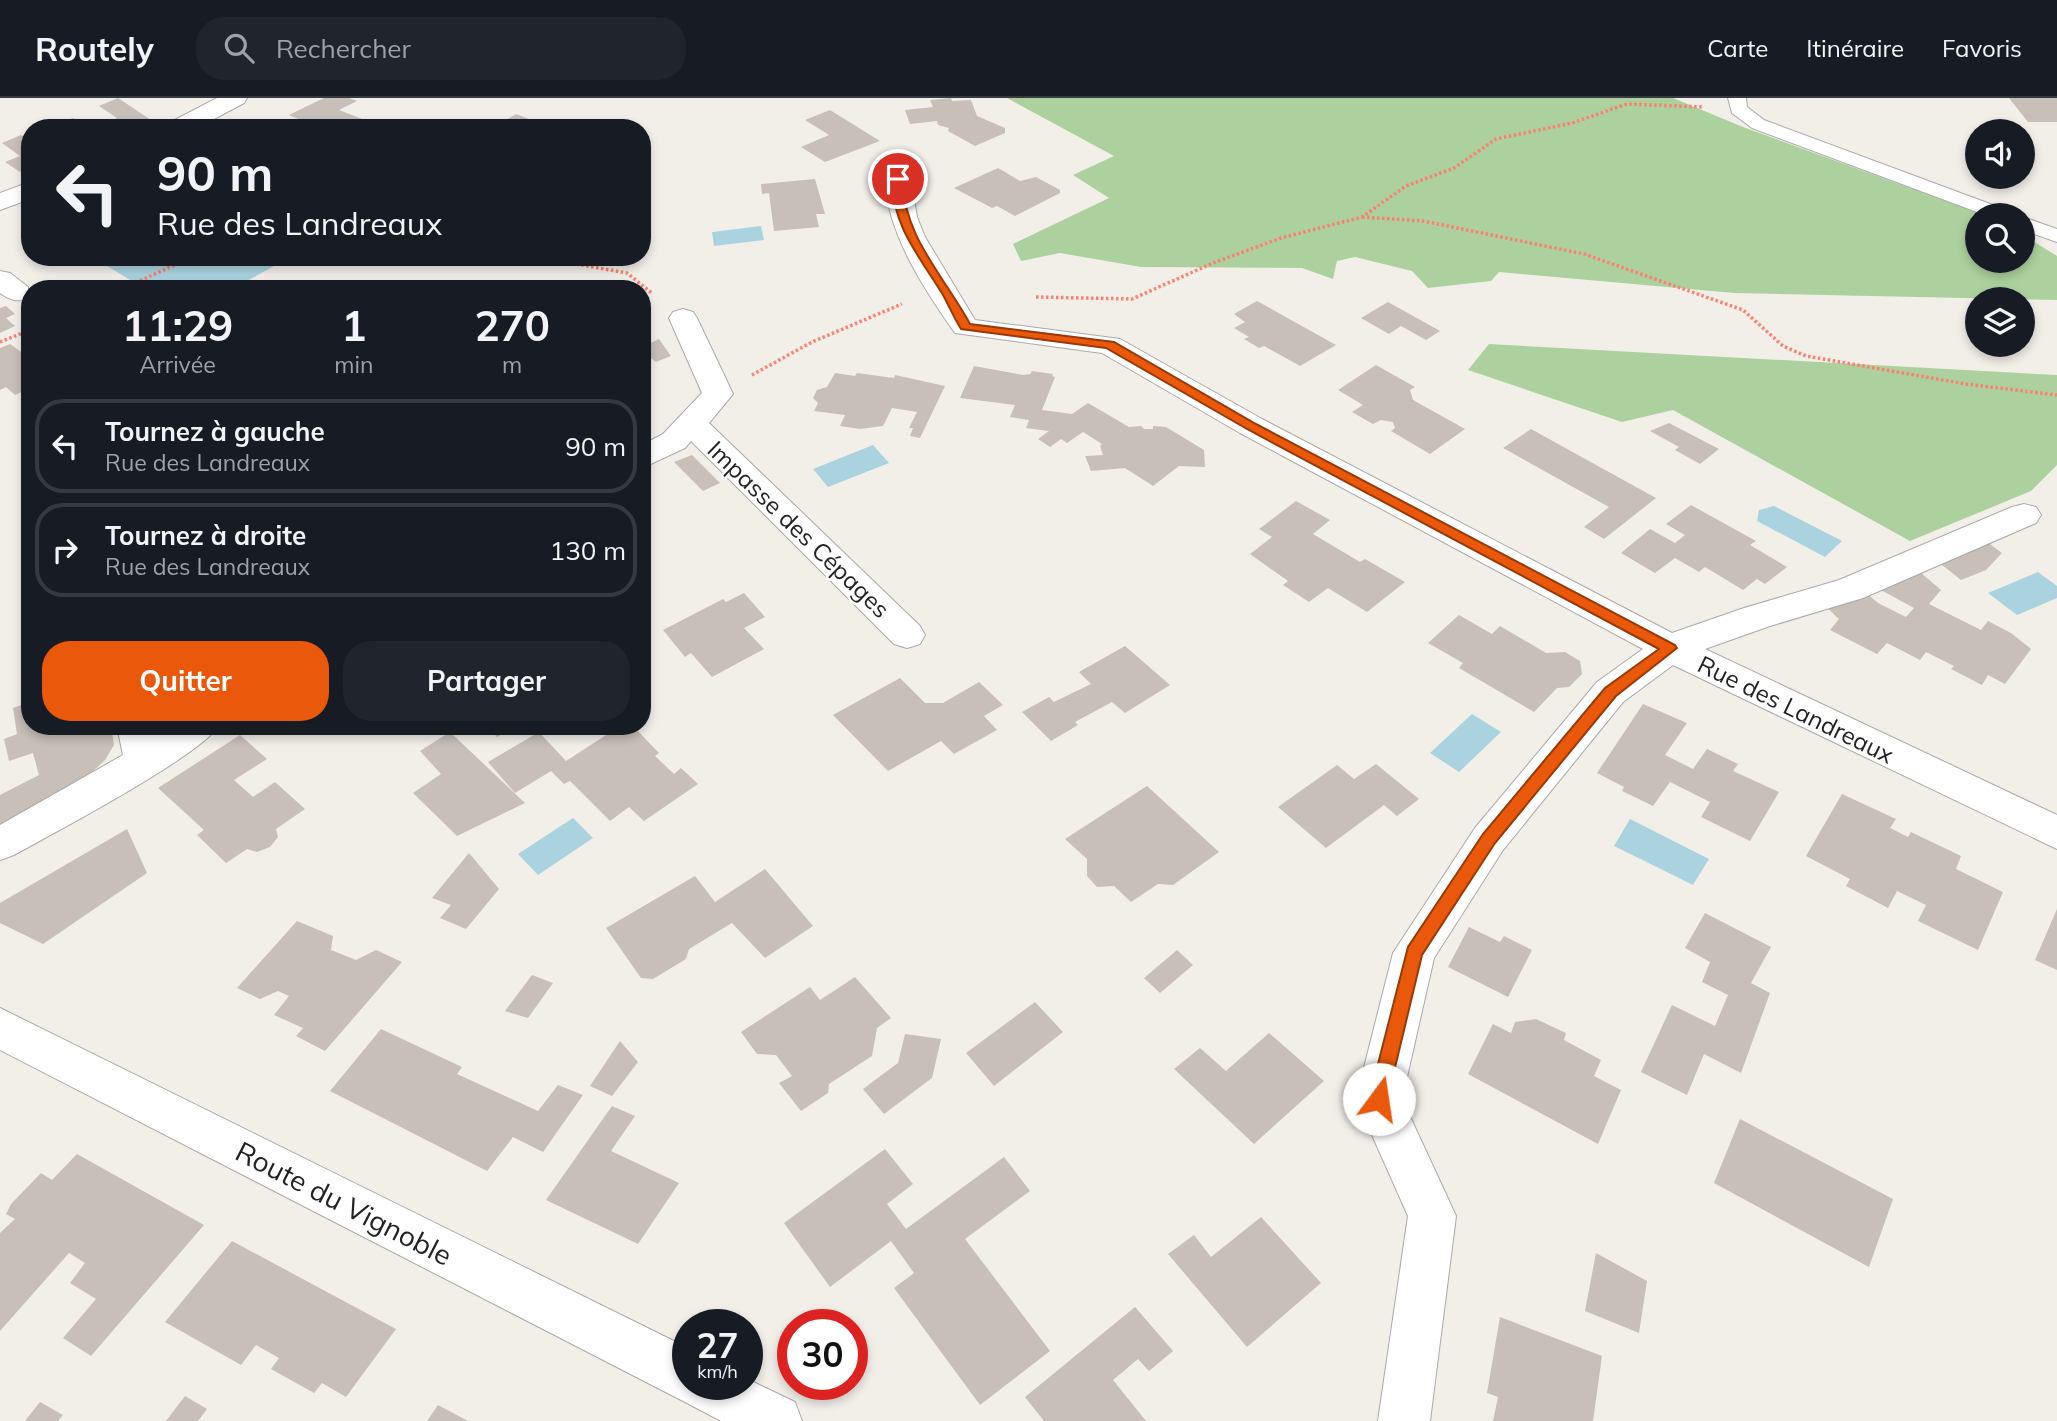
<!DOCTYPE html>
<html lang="fr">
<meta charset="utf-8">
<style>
body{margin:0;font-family:Mulish,sans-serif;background:#20242c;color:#f1f3f6;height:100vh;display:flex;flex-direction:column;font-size:26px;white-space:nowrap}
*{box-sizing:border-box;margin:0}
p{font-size:23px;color:#9ea1a6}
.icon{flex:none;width:38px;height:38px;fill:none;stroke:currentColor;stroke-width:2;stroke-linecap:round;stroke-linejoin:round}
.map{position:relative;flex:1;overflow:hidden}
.drawer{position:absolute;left:21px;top:182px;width:630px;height:455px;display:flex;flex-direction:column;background:#171b24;border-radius:28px;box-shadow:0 4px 10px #0003}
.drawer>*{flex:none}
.top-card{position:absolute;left:21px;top:21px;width:630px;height:147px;border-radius:28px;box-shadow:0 4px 10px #0003;background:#171b24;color:#f1f3f6;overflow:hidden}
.fabs{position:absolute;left:1965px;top:21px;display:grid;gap:14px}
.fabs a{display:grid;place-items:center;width:70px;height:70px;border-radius:50%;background:#171b24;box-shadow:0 4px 10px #0003;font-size:35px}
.speed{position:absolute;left:672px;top:1211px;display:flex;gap:14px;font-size:35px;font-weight:700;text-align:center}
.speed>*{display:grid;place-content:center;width:91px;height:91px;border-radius:50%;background:#171b24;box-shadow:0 4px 10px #0003;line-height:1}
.speed small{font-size:18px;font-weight:400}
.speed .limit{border:10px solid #d22;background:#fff;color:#111}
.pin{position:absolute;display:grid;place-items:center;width:60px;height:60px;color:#fff;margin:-30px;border:4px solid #fff;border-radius:50%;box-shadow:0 2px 7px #0007}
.me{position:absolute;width:77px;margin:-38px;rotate:14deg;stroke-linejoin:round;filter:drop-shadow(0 0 5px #0008)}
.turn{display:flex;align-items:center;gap:24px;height:147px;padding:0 21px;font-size:32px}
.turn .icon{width:91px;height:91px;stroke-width:2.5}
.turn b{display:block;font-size:49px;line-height:60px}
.eta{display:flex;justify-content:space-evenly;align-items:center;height:119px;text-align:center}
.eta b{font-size:42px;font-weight:700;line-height:49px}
.primary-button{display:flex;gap:14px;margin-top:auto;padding:14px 21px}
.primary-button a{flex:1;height:80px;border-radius:28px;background:#ea580c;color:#fff;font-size:28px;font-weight:700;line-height:80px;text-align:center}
.primary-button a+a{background:#20242c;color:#f1f3f6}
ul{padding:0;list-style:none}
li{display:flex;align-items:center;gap:21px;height:94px;margin:0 14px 10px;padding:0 7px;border:4px solid #363941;border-radius:28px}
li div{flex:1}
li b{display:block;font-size:26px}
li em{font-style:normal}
header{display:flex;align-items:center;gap:42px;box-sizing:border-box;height:98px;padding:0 35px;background:#171b24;border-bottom:2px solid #363941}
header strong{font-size:33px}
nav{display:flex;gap:38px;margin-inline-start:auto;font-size:24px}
.search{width:490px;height:63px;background:#20242c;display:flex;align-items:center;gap:18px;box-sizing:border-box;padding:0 24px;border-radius:28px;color:#9ea1a6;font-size:26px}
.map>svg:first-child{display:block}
.forest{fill:#add19e}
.water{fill:#aad3df}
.building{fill:#c7bfb8}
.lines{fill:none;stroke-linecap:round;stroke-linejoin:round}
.service-casing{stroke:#a9a9a9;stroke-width:2}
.minor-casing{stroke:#a9a9a9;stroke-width:2}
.tertiary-casing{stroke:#a9a9a9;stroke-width:2}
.path{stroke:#fa8072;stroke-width:3.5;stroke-dasharray:2.5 2.5;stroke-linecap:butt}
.service{fill:#fff;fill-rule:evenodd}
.minor{fill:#fff;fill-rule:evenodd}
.tertiary{fill:#fff;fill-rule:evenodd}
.route{fill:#ea580c;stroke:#983908;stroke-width:2}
.labels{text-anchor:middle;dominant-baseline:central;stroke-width:5;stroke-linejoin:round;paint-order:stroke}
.street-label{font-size:24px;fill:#222;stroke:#fff}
.near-street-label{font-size:28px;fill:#222;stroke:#fff}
</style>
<header>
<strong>Routely</strong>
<div class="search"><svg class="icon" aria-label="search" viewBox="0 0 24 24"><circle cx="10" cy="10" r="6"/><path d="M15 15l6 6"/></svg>Rechercher</div>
<nav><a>Carte</a><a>Itinéraire</a><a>Favoris</a></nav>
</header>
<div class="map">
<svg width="2057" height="1323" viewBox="0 0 2057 1323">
<rect width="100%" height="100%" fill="#f2efe9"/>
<g class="forest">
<path d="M 1007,0 L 1673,0 L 1743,29 L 1984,117 L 1978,117 L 1978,163 L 2023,163 L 2023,137 L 2057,158 L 2057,202 L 1734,195 L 1499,174 L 1491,183 L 1428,190 L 1412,173 L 1355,159 L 1337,163 L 1333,181 L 1302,170 L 1141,169 L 1060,155 L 1021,163 L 1013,146 L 1109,100 L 1073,77 L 1114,58 Z"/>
<path d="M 1489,246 L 2057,277 L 2057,367 L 2031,393 L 1910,443 L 1673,312 L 1622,324 L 1468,272 Z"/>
</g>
<g class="water">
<path d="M 761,128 L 764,142 L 714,148 L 712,134 Z"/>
<path d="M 114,159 L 290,159 L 233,191 L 145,191 L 102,165 Z"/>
<path d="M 873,347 L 889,365 L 828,389 L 813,371 Z"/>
<path d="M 1774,408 L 1842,443 L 1825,459 L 1757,423 L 1759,412 Z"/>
<path d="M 2038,474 L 2057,488 L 2057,500 L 2017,517 L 1988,495 Z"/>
<path d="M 1472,616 L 1501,634 L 1459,674 L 1430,655 Z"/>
<path d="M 573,720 L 593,740 L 538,777 L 518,756 Z"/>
<path d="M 1630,721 L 1709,761 L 1693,787 L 1614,748 Z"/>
</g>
<g class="building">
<path d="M 118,0 L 151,22 L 131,30 L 111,30 L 104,25 L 117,20 L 99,8 Z"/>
<path d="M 324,0 L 349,0 L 357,3 L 339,12 L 370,24 L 359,30 L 319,30 L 289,17 Z"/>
<path d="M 951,0 L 952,3 L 971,2 L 977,18 L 1005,30 L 1005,35 L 975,48 L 948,33 L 949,30 L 938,27 L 937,23 L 910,26 L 905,12 L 933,9 L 930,2 Z"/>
<path d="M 2009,0 L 2057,0 L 2057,24 L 2028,24 Z"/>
<path d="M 830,12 L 880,43 L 825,64 L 801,49 L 829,37 L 805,22 Z"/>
<path d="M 516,16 L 552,30 L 492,30 Z"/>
<path d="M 73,20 L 88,30 L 53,27 Z"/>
<path d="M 21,37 L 30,43 L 30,70 L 20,74 L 5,64 L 20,58 L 2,45 Z"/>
<path d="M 998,70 L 1020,83 L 1036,79 L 1060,92 L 1060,95 L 1015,118 L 997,108 L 992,110 L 954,90 Z"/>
<path d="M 815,81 L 825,116 L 816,116 L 819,129 L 774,133 L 769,95 L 762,96 L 761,86 Z"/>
<path d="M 1257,203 L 1336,247 L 1300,268 L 1264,248 L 1259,250 L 1244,241 L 1249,239 L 1234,230 L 1245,224 L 1234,216 Z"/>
<path d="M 1388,204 L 1415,219 L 1440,233 L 1426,242 L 1401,228 L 1389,236 L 1361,220 Z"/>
<path d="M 6,208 L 15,216 L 6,220 L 15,228 L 0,235 L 0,210 Z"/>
<path d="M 659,241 L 671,258 L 656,264 L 642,253 L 642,249 Z"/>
<path d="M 10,246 L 21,254 L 30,250 L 30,290 L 15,297 L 6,289 L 0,292 L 0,250 Z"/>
<path d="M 1376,267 L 1415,289 L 1410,292 L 1413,302 L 1465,331 L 1430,356 L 1391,333 L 1395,330 L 1393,324 L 1381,322 L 1373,326 L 1352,314 L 1363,307 L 1338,292 Z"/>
<path d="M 974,268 L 1023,277 L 1030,276 L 1032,273 L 1053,276 L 1052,278 L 1055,279 L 1042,312 L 1072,316 L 1088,305 L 1129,329 L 1141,328 L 1144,331 L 1153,331 L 1153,328 L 1166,329 L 1204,352 L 1205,369 L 1179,368 L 1153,388 L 1125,370 L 1091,373 L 1085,358 L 1103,357 L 1100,348 L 1102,346 L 1083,334 L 1067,345 L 1061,341 L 1050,349 L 1038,341 L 1049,333 L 1026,330 L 1029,322 L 1010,319 L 1015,307 L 960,300 Z"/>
<path d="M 835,275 L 855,278 L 857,275 L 894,280 L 895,277 L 945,288 L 920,340 L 910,338 L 913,330 L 909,330 L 917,314 L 892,310 L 883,328 L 860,331 L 840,328 L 845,317 L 814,313 L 818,305 L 813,300 L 817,292 L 827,289 Z"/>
<path d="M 1669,325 L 1719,351 L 1700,366 L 1675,352 L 1679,349 L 1650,333 Z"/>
<path d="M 1531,331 L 1636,389 L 1656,400 L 1604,441 L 1584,429 L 1609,409 L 1503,350 Z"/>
<path d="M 692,357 L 720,385 L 703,393 L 674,364 Z"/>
<path d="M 1296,403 L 1330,422 L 1313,436 L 1360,464 L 1365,461 L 1405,484 L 1367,514 L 1328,490 L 1309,504 L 1283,487 L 1288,483 L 1250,456 L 1272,439 L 1259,431 Z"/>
<path d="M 1691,407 L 1756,443 L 1750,447 L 1787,469 L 1765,486 L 1757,481 L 1743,492 L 1705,469 L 1699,474 L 1675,460 L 1655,475 L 1621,455 L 1650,431 L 1675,445 L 1685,437 L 1666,426 Z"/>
<path d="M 1987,444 L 2002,455 L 1986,472 L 1961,482 L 1941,466 Z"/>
<path d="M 1921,475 L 1941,492 L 1929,506 L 1981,532 L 1988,523 L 2011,535 L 2031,551 L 2005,586 L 1988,577 L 1982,587 L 1951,571 L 1954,568 L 1926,554 L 1920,562 L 1887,545 L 1877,556 L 1830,532 L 1839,521 L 1824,507 L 1866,495 L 1878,505 L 1906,519 L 1914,510 L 1879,491 Z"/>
<path d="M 744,495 L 765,519 L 744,530 L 764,551 L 712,579 L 691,555 L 685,559 L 663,532 L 723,501 L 726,504 Z"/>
<path d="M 1459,517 L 1492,536 L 1500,528 L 1546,555 L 1565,554 L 1580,563 L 1582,576 L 1569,589 L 1557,590 L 1534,614 L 1459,570 L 1463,565 L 1428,545 Z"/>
<path d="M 1125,548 L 1170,587 L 1125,615 L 1112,604 L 1075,624 L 1078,627 L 1051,643 L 1022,614 L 1049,599 L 1054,604 L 1091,586 L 1079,574 Z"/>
<path d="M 900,580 L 925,605 L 943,605 L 979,584 L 1003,607 L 984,618 L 997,632 L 954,656 L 941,643 L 888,673 L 833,617 Z"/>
<path d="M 30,604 L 30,628 L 111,628 L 114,647 L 105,662 L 89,677 L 0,726 L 0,697 L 39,677 L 33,655 L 9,663 L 4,641 L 17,636 L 13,610 Z"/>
<path d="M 1643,606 L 1687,625 L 1665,657 L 1693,671 L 1707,651 L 1738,666 L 1733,673 L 1779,694 L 1750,743 L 1701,719 L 1710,704 L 1670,684 L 1653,708 L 1622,693 L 1624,689 L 1597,675 Z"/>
<path d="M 487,628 L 516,628 L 497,639 Z"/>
<path d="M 620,628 L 633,628 L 659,655 L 655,658 L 674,676 L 681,670 L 698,686 L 644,723 L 629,709 L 610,723 L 570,683 L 564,686 L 551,673 L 515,695 L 488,664 L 539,634 L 566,663 Z"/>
<path d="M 450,634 L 525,705 L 457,738 L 413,695 L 441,676 L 420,653 Z"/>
<path d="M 240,637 L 267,661 L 234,682 L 253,699 L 275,684 L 305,711 L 276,731 L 278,739 L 270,749 L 257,754 L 247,751 L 226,765 L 197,737 L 204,732 L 158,690 Z"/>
<path d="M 1376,666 L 1419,701 L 1397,718 L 1384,707 L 1326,750 L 1278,709 L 1337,667 L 1354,681 Z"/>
<path d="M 1147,688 L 1219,754 L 1173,787 L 1158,786 L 1131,804 L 1114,788 L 1097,789 L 1087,778 L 1087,761 L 1065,741 Z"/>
<path d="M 1842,696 L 1896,721 L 1890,730 L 1908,739 L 1911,734 L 1961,758 L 1956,771 L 2003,794 L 1978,852 L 1918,823 L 1926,807 L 1897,793 L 1888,810 L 1846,788 L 1850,781 L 1806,758 Z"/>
<path d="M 127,731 L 147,775 L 43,846 L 0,825 L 0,805 Z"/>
<path d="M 469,755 L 499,791 L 466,831 L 440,820 L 451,807 L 432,800 Z"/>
<path d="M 765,771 L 813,828 L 765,860 L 732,825 L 689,851 L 686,861 L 653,881 L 641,880 L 606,830 L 695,778 L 715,804 Z"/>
<path d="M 2057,811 L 2057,872 L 2035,862 Z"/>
<path d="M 1705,815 L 1771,849 L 1751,885 L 1770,895 L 1741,975 L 1704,956 L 1687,997 L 1641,974 L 1672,907 L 1715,928 L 1728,897 L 1702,884 L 1710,864 L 1685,850 Z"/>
<path d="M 297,823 L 333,838 L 331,852 L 356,862 L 376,852 L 402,864 L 325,953 L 296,938 L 303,930 L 274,917 L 289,898 L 278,893 L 260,901 L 237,890 Z"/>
<path d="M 1469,829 L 1500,844 L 1504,838 L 1532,852 L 1508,899 L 1448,869 Z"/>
<path d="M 1177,852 L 1193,867 L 1160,895 L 1144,880 Z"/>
<path d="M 532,877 L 553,885 L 528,920 L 505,913 Z"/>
<path d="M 855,879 L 891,920 L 877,930 L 872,958 L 829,986 L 828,995 L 801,1013 L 779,985 L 792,978 L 776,957 L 757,956 L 741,934 L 810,889 L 820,902 Z"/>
<path d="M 1035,904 L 1063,934 L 994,988 L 966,955 Z"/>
<path d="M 1536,921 L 1566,935 L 1564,942 L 1601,962 L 1594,978 L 1621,992 L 1598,1046 L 1468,976 L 1493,926 L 1511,935 L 1515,924 Z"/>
<path d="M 381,931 L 462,969 L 457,976 L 538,1013 L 558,987 L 583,997 L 543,1054 L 513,1039 L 487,1073 L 330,993 Z"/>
<path d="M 1269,935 L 1324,983 L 1254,1046 L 1174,971 L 1200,950 L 1226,973 Z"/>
<path d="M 905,936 L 941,941 L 932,980 L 884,1016 L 863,991 L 898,965 Z"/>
<path d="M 620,943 L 638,964 L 612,998 L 590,988 Z"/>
<path d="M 612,1008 L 635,1018 L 611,1053 L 679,1085 L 638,1146 L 546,1102 Z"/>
<path d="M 1740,1021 L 1893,1101 L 1869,1169 L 1714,1085 Z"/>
<path d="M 885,1051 L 913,1086 L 887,1106 L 906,1131 L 1004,1059 L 1030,1093 L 965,1141 L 1050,1253 L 980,1307 L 894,1190 L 914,1175 L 891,1143 L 830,1189 L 784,1125 Z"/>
<path d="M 77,1056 L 204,1127 L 91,1258 L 63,1240 L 96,1201 L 70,1185 L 85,1165 L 69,1155 L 0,1233 L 0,1135 L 15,1121 L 6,1116 L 11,1106 L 41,1075 L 52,1082 Z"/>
<path d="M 1261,1119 L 1321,1185 L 1247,1249 L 1168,1156 L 1194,1137 L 1211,1159 Z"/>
<path d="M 232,1143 L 396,1231 L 346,1299 L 322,1285 L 314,1295 L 271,1271 L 279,1260 L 256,1247 L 241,1267 L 165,1224 Z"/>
<path d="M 1596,1155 L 1647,1183 L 1639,1235 L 1585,1213 Z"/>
<path d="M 1135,1209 L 1173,1253 L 1149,1273 L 1138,1261 L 1113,1282 L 1146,1323 L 1044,1323 L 1025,1299 Z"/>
<path d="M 1500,1219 L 1602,1258 L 1593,1323 L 1493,1323 L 1498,1299 L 1487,1295 Z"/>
<path d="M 185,1298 L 207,1311 L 198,1323 L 166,1323 Z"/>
<path d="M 40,1304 L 63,1317 L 58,1323 L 25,1323 Z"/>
<path d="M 438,1307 L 468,1323 L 427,1323 Z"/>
</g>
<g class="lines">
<defs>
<g id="service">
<path d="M 1728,0 L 1746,0 L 1747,9 L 1764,22 L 2009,113 L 2012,117 L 1985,117 L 1752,30 L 1732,15 Z"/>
<path d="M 2023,119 L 2057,131 L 2057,144 L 2023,132 Z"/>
</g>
<g id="minor">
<path d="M 217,0 L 247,0 L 244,5 L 197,30 L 166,30 L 169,25 Z"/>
<path d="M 898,73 L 907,75 L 911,81 L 917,119 L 925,139 L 975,222 L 1120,241 L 1262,321 L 1672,535 L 1744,510 L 1839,482 L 2012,409 L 2024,406 L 2036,409 L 2041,417 L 2036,425 L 1863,500 L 1770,528 L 1705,551 L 2057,717 L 2057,751 L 1673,567 L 1623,604 L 1503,752 L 1434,860 L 1402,1001 L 1456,1118 L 1430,1323 L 1378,1323 L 1408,1118 L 1356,1001 L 1393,855 L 1475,730 L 1597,584 L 1643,551 L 1240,335 L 1102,255 L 955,235 C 924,191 887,135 885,81 L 889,75 Z"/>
<path d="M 30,84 L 30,101 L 0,112 L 0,95 Z"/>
<path d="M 0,173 L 10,175 L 28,189 L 28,201 C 16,204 10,202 0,195 Z"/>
<path d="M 683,211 L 693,214 L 697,220 L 733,296 L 709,325 L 920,528 L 925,537 L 920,546 L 907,550 L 894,546 L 691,343 L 685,350 L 642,370 L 642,347 L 663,336 L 702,295 L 669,220 L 673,214 Z"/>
<path d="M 117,628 L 155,628 L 157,636 L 169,628 L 218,628 C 202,657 52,736 14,757 L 0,762 L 0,727 L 123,657 Z"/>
</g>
<path id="tertiary" d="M 0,910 L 688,1250 L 688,1286 L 747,1286 L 747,1281 L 795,1304 L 802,1323 L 721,1323 L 685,1304 L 0,952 Z"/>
</defs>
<use href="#service" class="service-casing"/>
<use href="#minor" class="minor-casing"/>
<use href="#tertiary" class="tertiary-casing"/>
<g class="path">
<path d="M 1362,119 L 1423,123 L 1584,156 L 1743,212 L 1783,248 L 1806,258 L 1966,286 L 2057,297"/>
<path d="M 537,159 L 627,175 L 653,196"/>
<path d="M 122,191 L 192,159"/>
<path d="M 1036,199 L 1132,201 L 1213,165 L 1281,140 L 1362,119 L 1406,88 L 1454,70 L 1496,41 L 1572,25 L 1627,6 L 1703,9"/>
<path d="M 0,244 L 30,232"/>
<path d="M 752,277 L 812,244 L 902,206"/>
</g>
<use href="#service" class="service"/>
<use href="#minor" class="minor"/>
<use href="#tertiary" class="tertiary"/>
</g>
<path class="route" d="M 898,78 L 904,81 C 900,134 946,181 970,226 L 1114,244 L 1256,326 L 1675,547 L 1677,550 L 1616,598 L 1495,745 L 1422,857 L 1386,1007 L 1379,1009 L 1372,1007 L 1369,1001 L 1408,849 L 1483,736 L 1605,590 L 1659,551 L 1247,331 L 1106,250 L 961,231 C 954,220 949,208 943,197 C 921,161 890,125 893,81 Z"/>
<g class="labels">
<g class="street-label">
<text transform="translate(799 431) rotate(44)">Impasse des Cépages</text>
<text transform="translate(1796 611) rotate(26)">Rue des Landreaux</text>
</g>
<g class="near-street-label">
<text transform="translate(344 1105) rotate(27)">Route du Vignoble</text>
</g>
</g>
</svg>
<div class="fabs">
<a><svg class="icon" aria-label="sound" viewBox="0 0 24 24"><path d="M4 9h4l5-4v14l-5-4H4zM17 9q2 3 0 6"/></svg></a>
<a><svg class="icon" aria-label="search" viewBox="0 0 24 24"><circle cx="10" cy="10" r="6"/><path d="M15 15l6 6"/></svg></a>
<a><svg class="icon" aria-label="layers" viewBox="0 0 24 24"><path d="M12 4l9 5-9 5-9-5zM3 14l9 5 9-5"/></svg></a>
</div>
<div class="speed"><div>27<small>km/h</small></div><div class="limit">30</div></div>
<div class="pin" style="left:898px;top:81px;background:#d93025"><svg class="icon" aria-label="arrive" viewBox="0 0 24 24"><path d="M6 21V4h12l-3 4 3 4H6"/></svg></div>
<svg class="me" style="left:1379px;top:1001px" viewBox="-20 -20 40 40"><circle r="19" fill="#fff"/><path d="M0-13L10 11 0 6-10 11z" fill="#ea580c"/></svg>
<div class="top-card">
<div class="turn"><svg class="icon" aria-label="left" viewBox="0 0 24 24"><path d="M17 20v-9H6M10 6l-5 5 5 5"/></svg><div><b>90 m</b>Rue des Landreaux</div></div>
</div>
<section class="drawer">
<div class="eta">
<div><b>11:29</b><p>Arrivée</p></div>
<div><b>1</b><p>min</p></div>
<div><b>270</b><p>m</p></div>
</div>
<ul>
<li><svg class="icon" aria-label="left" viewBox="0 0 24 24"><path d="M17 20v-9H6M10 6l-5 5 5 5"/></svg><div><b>Tournez à gauche</b><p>Rue des Landreaux</p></div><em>90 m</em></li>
<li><svg class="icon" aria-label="right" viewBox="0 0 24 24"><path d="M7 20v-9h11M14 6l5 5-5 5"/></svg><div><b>Tournez à droite</b><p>Rue des Landreaux</p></div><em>130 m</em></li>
</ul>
<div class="primary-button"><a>Quitter</a><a>Partager</a></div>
</section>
</div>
